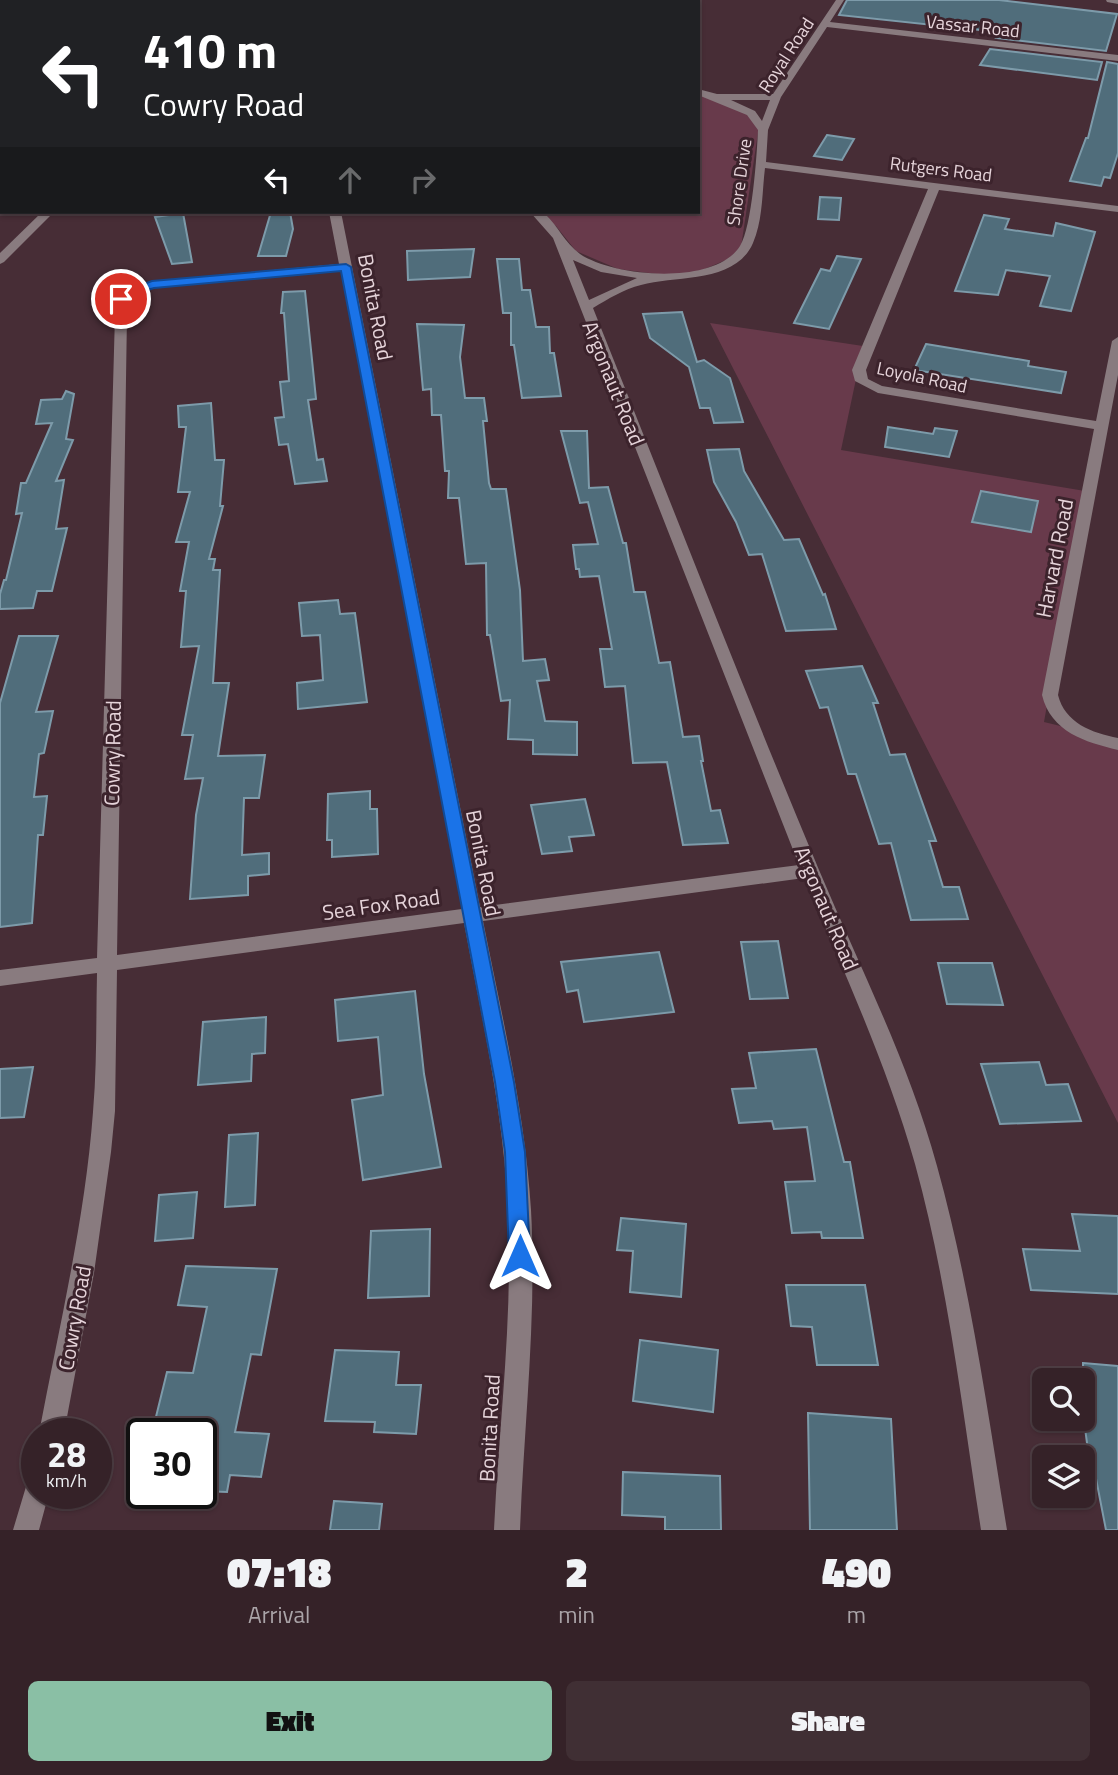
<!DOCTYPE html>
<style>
body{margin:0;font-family:"Titillium Web",sans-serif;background:#402f34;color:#f1f3f6;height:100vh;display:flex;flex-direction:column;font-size:26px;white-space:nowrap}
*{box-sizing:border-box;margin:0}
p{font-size:23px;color:#aaa4a8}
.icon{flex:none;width:38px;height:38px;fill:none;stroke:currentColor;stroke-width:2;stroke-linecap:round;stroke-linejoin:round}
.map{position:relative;height:1530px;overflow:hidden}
.side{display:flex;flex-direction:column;background:#352228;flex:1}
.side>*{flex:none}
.hud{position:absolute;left:0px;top:0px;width:700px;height:214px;box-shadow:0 2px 5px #0004,0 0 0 2px #4f3f45;background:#202124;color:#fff;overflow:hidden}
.tools{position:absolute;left:1032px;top:1368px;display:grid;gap:14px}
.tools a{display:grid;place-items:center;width:63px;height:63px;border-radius:10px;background:#352228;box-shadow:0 2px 5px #0004,0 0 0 2px #4f3f45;font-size:35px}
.speed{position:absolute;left:21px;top:1418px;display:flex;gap:14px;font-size:35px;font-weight:700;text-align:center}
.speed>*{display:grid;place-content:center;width:91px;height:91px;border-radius:50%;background:#352228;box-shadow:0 2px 5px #0004,0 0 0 2px #4f3f45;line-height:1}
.speed small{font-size:18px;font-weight:400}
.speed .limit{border:4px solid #111;border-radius:10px;background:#fff;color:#111}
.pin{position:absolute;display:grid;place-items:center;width:60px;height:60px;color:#fff;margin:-30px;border:4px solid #fff;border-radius:50%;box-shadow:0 2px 7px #0007}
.me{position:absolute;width:77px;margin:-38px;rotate:0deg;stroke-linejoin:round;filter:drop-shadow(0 0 5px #0008)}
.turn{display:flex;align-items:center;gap:24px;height:147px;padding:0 28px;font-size:32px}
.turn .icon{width:91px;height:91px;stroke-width:2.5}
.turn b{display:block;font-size:49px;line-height:60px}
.lanes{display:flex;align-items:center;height:66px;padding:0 28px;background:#0003;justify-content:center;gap:35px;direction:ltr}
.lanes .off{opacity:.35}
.eta{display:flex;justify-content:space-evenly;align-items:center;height:119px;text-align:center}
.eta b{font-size:42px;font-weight:800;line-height:49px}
.action{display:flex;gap:14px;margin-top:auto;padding:14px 28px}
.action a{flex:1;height:80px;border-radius:10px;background:#8abfa5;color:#111;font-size:28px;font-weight:800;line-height:80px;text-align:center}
.action a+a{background:#402f34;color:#f1f3f6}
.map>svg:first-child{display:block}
.green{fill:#683a4b}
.building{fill:#506d7b;stroke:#7d9baa;stroke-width:2}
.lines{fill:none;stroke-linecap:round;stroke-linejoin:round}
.minor{fill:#897b7f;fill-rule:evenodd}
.route{fill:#1a73e8;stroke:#114b97;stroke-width:2}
.labels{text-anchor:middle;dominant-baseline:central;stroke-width:6;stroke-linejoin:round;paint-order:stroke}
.far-street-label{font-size:18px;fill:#e6d4da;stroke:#3c232c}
.street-label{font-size:21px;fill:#e6d4da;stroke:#3c232c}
</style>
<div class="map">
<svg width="1118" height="1530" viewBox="0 0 1118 1530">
<rect width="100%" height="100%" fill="#472d36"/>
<g class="green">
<path d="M 698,94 L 760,119 L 740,254 L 700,271 L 685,274 L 657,274 L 618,269 L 576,251 L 556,226 L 527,212 L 698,212 Z"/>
<path d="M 710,323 L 863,346 L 841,450 L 1085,491 L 1044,722 L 1118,740 L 1118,1123 Z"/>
</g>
<g class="building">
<path d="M 847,0 L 999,0 L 1117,14 L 1106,51 L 996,38 L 999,32 L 839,15 Z"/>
<path d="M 990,49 L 1102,62 L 1097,80 L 980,65 Z"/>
<path d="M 1107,62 L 1118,64 L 1118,153 L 1110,178 L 1104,177 L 1101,186 L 1070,181 L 1086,138 L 1088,138 Z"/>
<path d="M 827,135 L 854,139 L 842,160 L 814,156 Z"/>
<path d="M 820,197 L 841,198 L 839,220 L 818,219 Z"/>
<path d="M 271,212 L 290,212 L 293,229 L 286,256 L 258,256 Z"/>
<path d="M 183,213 L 192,262 L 172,264 L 155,217 Z"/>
<path d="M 984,215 L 1009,219 L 1005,229 L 1053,236 L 1056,223 L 1095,232 L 1071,311 L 1040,306 L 1050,276 L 1006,270 L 998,295 L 955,291 Z"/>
<path d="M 474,249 L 470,277 L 408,280 L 407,251 Z"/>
<path d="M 837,256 L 861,259 L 829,329 L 794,323 L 821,269 L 830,271 Z"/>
<path d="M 497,259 L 519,259 L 522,290 L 530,290 L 536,327 L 549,327 L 550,353 L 554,353 L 561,396 L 522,398 L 514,345 L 511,345 L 511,313 L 503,313 Z"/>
<path d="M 305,291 L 316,399 L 308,400 L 317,460 L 323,459 L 327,481 L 295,484 L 288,444 L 279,445 L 275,418 L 284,417 L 280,382 L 289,381 L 284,313 L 281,313 L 283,292 Z"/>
<path d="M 682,312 L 697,362 L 704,360 L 730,378 L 743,422 L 714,423 L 710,408 L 700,408 L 689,367 L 650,338 L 643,314 Z"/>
<path d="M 417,324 L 464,325 L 460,357 L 465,398 L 484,398 L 487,421 L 483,421 L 489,483 L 491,489 L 506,489 L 520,590 L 523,661 L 545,659 L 549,680 L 537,681 L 545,721 L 577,722 L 577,755 L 533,754 L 533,740 L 508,739 L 510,700 L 501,701 L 490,635 L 487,635 L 486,563 L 466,564 L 459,498 L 448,498 L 449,471 L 445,471 L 441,415 L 432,415 L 431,389 L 423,390 Z"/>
<path d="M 926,344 L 1029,361 L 1028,366 L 1066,372 L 1061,393 L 914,370 Z"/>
<path d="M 66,391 L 74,394 L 66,439 L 73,440 L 56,481 L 64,480 L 56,529 L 67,528 L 52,591 L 37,591 L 33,608 L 0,609 L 0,594 L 4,580 L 6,580 L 22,513 L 16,514 L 21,483 L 26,483 L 52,423 L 36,424 L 41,400 L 62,399 Z"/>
<path d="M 211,403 L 215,460 L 224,460 L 220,506 L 223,506 L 209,559 L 215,559 L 213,570 L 220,570 L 213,683 L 229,683 L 218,756 L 265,755 L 259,798 L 244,798 L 242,855 L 269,853 L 269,874 L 248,876 L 248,895 L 190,899 L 196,815 L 203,778 L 185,779 L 193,735 L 182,735 L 199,646 L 181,647 L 186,591 L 180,591 L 189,542 L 176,542 L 190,492 L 178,492 L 186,427 L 179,427 L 178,406 Z"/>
<path d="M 888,427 L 933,434 L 935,428 L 957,431 L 949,457 L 885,447 Z"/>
<path d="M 561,431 L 587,431 L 589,488 L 608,487 L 623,543 L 626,543 L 634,592 L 645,592 L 659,663 L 670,662 L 683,737 L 699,736 L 703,761 L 701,761 L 711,811 L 720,810 L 728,843 L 683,845 L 667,762 L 633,763 L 625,686 L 605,687 L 600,649 L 612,649 L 599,576 L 580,577 L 579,569 L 576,569 L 573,545 L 598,544 L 588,502 L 580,503 Z"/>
<path d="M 739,449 L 744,471 L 784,540 L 799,539 L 823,595 L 825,594 L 836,629 L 786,631 L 762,554 L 749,555 L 736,522 L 714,482 L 707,450 Z"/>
<path d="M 981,491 L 1038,501 L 1031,532 L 972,522 Z"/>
<path d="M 338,600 L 340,614 L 355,613 L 367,702 L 298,709 L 297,683 L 323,680 L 320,635 L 302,636 L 299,603 Z"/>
<path d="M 19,636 L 58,636 L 36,712 L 53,711 L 44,753 L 39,754 L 34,797 L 47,796 L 43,835 L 38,835 L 32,923 L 0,927 L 0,703 Z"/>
<path d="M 862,666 L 878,703 L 873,703 L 890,755 L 905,754 L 936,841 L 929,841 L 943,887 L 959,887 L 968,919 L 911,920 L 891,843 L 879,844 L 856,774 L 848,774 L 828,707 L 820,708 L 806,671 Z"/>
<path d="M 370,791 L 370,809 L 377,809 L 378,854 L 332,857 L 332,840 L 327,840 L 328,794 Z"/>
<path d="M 585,799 L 594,835 L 569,837 L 572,851 L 542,854 L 531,805 Z"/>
<path d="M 778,941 L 788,998 L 750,999 L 741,942 Z"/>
<path d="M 659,952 L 674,1012 L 584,1022 L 578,990 L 567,992 L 561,962 Z"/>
<path d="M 938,963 L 992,963 L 1003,1005 L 947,1004 Z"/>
<path d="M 415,991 L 424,1074 L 441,1167 L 363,1180 L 352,1100 L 383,1095 L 378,1037 L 338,1041 L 335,1000 Z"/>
<path d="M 266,1017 L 265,1053 L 252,1054 L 251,1081 L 198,1085 L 203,1022 Z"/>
<path d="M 816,1049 L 844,1162 L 850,1162 L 863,1238 L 822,1238 L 821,1232 L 792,1233 L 785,1182 L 815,1181 L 807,1127 L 774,1129 L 772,1121 L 739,1123 L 732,1089 L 756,1088 L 749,1053 Z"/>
<path d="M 1039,1062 L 1046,1085 L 1068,1084 L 1081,1121 L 1000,1124 L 981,1064 Z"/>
<path d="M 33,1067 L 24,1117 L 0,1118 L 0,1069 Z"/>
<path d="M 258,1133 L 255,1205 L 225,1207 L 229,1135 Z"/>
<path d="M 197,1192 L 193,1238 L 155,1241 L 159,1195 Z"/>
<path d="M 1072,1214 L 1118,1216 L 1118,1294 L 1031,1290 L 1023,1249 L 1080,1251 Z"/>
<path d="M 621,1218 L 686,1224 L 681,1297 L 630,1292 L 633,1251 L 617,1250 Z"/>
<path d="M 430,1229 L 429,1296 L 368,1298 L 371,1231 Z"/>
<path d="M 186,1266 L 277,1269 L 261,1355 L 251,1354 L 235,1432 L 269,1434 L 261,1477 L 230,1475 L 227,1492 L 201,1491 L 201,1433 L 152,1433 L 167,1372 L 193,1373 L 207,1307 L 178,1305 Z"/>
<path d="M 786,1285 L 865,1285 L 878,1365 L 817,1365 L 812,1327 L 791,1326 Z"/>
<path d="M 640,1340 L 718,1350 L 713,1412 L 633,1401 Z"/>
<path d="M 335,1350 L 399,1352 L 396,1385 L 421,1385 L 416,1434 L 374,1432 L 375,1422 L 325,1421 Z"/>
<path d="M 1083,1363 L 1118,1366 L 1118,1530 L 1106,1530 L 1092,1458 L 1089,1458 L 1083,1413 Z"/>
<path d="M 808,1413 L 891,1419 L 897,1530 L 810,1530 Z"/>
<path d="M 623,1472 L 720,1476 L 721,1530 L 665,1530 L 665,1517 L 622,1515 Z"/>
<path d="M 334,1501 L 382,1504 L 379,1530 L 330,1530 Z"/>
</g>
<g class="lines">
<g class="minor">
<path d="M 60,0 L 72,0 L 59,2 Z"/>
<path d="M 268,0 L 307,0 L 308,2 L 269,2 Z"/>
<path d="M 649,0 L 657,0 L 648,2 Z"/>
<path d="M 836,0 L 844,0 L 830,22 L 1118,55 L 1118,61 L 827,27 L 781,97 L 768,130 L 766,162 L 1118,206 L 1118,212 L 939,190 L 866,370 L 868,379 L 882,386 L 1096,421 L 1112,341 L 1118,337 L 1118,375 L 1058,695 C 1065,723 1092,733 1118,738 L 1118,750 C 1085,742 1051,732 1042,695 L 1094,429 L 878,393 L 855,381 L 852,370 L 928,189 L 765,168 C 762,192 763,220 753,243 C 735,284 677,275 641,285 C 624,289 608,299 593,308 C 668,495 741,684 819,870 C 860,968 909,1063 937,1166 C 970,1285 987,1408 1007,1530 L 981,1530 C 962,1408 948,1284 915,1164 C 887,1065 844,972 804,878 L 483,921 C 502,1016 525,1112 531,1210 C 537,1316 524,1424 520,1530 L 494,1530 C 499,1424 513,1318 508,1212 C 504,1114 482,1019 464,923 L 117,970 L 115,1111 L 111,1152 L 94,1273 L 64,1433 L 39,1433 C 59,1327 85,1220 93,1112 C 97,1066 96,1019 97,973 L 0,986 L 0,970 L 97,958 L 115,315 L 111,306 L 124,290 L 153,281 L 339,264 L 329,212 L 341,212 L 480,907 L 799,865 L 553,238 L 530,212 L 545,214 C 558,226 565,243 580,254 C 614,277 715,286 740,246 C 752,227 757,154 758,130 L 747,115 L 698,95 L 698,89 L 717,94 L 773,94 ZM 731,100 L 770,100 L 762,121 L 755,111 ZM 573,260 L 601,272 L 637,278 L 589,300 ZM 341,271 L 462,909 L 117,955 L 127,315 L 123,306 L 132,296 L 154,288 Z"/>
<path d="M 1106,0 L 1118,0 L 1118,4 L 1107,2 Z"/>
<path d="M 0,16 L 2,17 L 2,23 L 0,22 Z"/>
<rect x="0" y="174" width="2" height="6"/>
<path d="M 42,212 L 54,212 L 4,262 L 0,264 L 0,253 Z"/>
<path d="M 37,1476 L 37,1493 L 49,1493 L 39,1530 L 13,1530 L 28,1480 Z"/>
</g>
</g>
<path class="route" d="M 346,264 L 351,267 L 514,1082 L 525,1152 L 530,1256 L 527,1262 L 520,1265 L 512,1262 L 509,1256 L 505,1152 L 495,1082 L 341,271 L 154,288 L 132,295 L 125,301 L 115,299 L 125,291 L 152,281 Z"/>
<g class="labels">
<g class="far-street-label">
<text transform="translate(973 26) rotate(6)">Vassar Road</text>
<text transform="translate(786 55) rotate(-57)">Royal Road</text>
<text transform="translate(941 169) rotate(7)">Rutgers Road</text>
<text transform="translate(739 182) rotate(-82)">Shore Drive</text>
<text transform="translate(922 377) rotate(12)">Loyola Road</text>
</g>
<g class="street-label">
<text transform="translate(376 307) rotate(79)">Bonita Road</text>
<text transform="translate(614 383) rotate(68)">Argonaut Road</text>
<text transform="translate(1054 558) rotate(-79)">Harvard Road</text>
<text transform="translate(112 753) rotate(-89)">Cowry Road</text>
<text transform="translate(484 863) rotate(79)">Bonita Road</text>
<text transform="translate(381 904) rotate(-8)">Sea Fox Road</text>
<text transform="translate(827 908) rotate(67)">Argonaut Road</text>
<text transform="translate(74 1318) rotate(-80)">Cowry Road</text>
<text transform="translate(489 1428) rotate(-87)">Bonita Road</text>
</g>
</g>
</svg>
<div class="tools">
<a><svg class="icon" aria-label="search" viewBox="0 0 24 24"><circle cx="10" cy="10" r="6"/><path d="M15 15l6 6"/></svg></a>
<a><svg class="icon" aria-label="layers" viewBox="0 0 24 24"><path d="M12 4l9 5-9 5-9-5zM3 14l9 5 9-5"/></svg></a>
</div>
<div class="speed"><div>28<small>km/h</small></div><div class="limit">30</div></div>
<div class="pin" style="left:121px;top:299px;background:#d93025"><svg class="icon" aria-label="arrive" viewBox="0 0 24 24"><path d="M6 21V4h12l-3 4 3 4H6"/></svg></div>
<svg class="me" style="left:520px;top:1256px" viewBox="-20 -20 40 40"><path d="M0-17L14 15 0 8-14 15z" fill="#1a73e8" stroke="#fff" stroke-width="4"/></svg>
<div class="hud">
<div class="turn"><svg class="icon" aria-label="left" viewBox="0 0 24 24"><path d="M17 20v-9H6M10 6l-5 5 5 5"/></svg><div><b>410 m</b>Cowry Road</div></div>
<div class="lanes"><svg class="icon" aria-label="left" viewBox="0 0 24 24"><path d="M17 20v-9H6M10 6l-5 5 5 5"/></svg><svg class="icon off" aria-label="ahead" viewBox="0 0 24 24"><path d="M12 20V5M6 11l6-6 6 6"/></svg><svg class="icon off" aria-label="right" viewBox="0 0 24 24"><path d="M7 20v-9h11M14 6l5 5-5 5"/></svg></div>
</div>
</div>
<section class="side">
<div class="eta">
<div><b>07:18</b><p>Arrival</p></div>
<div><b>2</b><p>min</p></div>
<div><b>490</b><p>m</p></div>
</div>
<div class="action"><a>Exit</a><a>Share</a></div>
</section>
